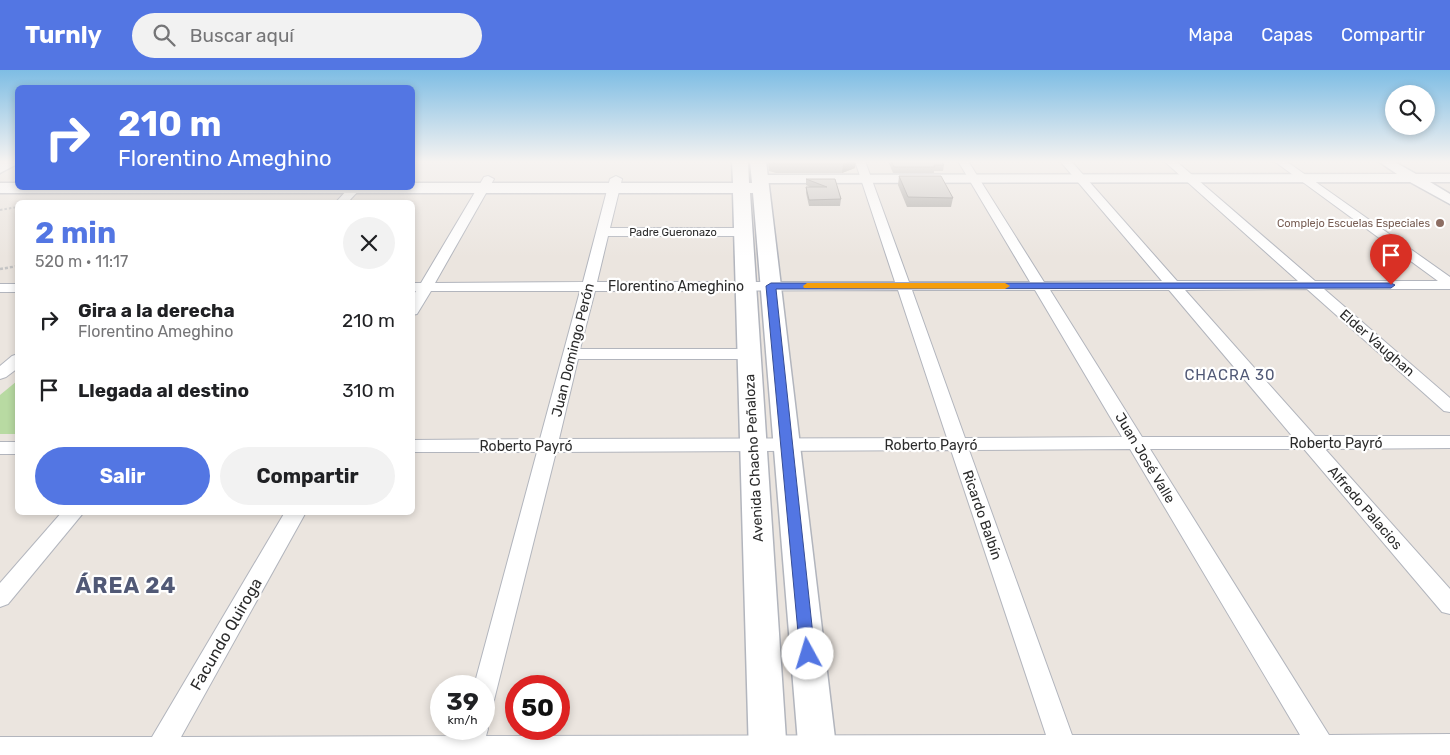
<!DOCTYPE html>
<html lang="es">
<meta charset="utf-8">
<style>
body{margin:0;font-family:Rubik,sans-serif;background:#f2f2f2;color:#202124;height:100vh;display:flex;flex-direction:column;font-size:19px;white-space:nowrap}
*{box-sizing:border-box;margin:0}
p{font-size:16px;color:#757577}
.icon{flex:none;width:28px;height:28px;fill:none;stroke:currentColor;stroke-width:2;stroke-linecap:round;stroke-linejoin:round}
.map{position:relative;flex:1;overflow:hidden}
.drawer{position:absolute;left:15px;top:130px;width:400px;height:315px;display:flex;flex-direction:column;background:#fff;border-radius:8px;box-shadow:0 2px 8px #0003}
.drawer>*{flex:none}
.guide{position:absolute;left:15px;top:15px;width:400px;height:105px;border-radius:8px;box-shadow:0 2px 8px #0003;background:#5376e3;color:#fff;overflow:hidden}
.controls{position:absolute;left:1385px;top:15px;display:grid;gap:10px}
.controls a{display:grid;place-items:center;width:50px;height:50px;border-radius:50%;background:#fff;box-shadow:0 2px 8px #0003;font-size:25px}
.speed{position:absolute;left:430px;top:605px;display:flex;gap:10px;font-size:25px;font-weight:700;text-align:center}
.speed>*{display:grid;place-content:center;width:65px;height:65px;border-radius:50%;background:#fff;box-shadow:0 2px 8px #0003;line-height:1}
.speed small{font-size:12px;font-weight:400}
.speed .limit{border:8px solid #d22;background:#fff;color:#111}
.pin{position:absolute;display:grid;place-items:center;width:42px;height:42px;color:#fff;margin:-51px -21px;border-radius:50% 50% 50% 0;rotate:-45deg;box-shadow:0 0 5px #0007}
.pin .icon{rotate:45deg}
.me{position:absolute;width:55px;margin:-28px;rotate:354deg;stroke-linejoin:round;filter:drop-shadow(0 0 4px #0008)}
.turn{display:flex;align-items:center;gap:18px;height:105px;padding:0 20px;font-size:22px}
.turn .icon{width:65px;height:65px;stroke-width:2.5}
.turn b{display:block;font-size:35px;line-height:42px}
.round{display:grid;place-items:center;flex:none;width:52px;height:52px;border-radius:26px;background:#f2f2f2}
.head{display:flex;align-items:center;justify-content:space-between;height:85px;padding:0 20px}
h1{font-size:30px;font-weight:700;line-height:38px;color:#5376e3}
.button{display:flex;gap:10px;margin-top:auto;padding:10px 20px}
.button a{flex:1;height:58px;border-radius:30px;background:#5376e3;color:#fff;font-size:20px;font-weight:700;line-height:58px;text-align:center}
.button a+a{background:#f2f2f2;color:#202124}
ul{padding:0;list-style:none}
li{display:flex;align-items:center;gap:15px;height:70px;padding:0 20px}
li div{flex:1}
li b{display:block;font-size:19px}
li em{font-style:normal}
header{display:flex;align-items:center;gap:30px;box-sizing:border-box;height:70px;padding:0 25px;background:#5376e3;color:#fff}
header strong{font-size:24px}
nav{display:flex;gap:28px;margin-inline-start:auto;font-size:18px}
.search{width:350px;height:45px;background:#f2f2f2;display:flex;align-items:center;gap:12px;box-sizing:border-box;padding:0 18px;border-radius:28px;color:#757577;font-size:19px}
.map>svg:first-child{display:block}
.green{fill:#b8daa2}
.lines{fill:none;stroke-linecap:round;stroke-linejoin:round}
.minor-casing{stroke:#b2b5bd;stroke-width:2}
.tertiary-casing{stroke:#b2b5bd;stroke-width:3}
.secondary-casing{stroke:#b2b5bd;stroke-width:3}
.path-far1{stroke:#c4c4c4;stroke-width:2;stroke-dasharray:2.5 2;stroke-linecap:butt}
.path{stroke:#c4c4c4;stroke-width:2.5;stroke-dasharray:3 2;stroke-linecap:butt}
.minor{fill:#fff;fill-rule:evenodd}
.tertiary{fill:#fff;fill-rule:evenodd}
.secondary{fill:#fff;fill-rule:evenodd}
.wall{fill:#aaa7a3}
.shaded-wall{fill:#8b8885}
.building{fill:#c6c2be;stroke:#8b8885}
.route{fill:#5376e3;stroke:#364d94}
.slow{fill:#f59e0b}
.education-dot{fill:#8d6e63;stroke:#fff;stroke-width:2}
.labels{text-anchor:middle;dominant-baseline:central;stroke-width:4.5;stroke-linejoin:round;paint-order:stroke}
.far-education-label{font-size:11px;fill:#785e54;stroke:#fff;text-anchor:end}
.far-street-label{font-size:11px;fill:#2b2b2b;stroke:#fff}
.street-label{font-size:14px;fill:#2b2b2b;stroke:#fff}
.neighbourhood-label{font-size:15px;letter-spacing:1px;fill:#515976;stroke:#fff}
.near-street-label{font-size:16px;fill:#2b2b2b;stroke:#fff}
.near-district-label{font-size:22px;font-weight:bold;letter-spacing:1px;fill:#515976;stroke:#fff}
</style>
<header>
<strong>Turnly</strong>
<div class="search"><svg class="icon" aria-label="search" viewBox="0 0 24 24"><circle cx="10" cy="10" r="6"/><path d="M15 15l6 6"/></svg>Buscar aquí</div>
<nav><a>Mapa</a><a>Capas</a><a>Compartir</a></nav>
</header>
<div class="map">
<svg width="1450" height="685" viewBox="0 0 1450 685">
<rect width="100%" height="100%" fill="#ebe5df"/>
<path class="green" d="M 17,311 L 17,364 L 0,364 L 0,325 Z"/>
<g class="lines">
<defs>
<g id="minor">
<path d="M 855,91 L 865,91 L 909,212 L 1030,212 L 958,91 L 968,91 L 1044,212 L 1162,211 L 1060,91 L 1071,91 L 1177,211 L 1298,211 L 1164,91 L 1176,91 L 1315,211 L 1438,211 L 1274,91 L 1286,91 L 1450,207 L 1450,219 L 1324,219 L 1450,328 L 1450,342 L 1444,341 L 1307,219 L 1185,220 L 1315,366 L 1450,366 L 1450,378 L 1325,379 L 1450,519 L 1450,544 L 1442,542 L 1304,379 L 1150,379 L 1329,665 L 1450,664 L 1450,685 L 0,685 L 0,667 L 152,667 L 285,442 L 306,442 L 181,667 L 460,666 L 462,659 L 484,659 L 484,650 L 488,659 L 486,666 L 1046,665 L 951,380 L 556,382 L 493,634 L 484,637 L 484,616 L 474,616 L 537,382 L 412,382 L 412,370 L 540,369 L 580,221 L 431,221 L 417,244 L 412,245 L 412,228 L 416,221 L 412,221 L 412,213 L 421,213 L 484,107 L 488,106 L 494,109 L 435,213 L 583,212 L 610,109 L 616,106 L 622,109 L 610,158 L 743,158 L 749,162 L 743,166 L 608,166 L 597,212 L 895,212 ZM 898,220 L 947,368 L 559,369 L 578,289 L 749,289 L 757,284 L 749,279 L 580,279 L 595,221 ZM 912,220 L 1035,220 L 1122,367 L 965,368 ZM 1050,220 L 1169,220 L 1293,367 L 1142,367 ZM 1130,379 L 1300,665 L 1072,665 L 969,380 Z"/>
<path d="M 349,118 L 361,118 L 348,132 L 336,132 Z"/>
<rect x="0" y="214" width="18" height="8"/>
<path d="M 18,284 L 18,298 L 6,307 L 0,309 L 0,296 L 12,286 Z"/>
<rect x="0" y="372" width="18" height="12"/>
<path d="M 62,442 L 84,442 L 8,534 L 0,537 L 0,513 Z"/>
</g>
<path id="tertiary" d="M 1378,91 L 1393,91 L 1416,104 L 1450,104 L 1450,112 L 1430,112 L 1450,124 L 1450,134 L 1410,112 L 760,113 L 753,109 L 760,105 L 1397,104 Z"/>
<g id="secondary">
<path d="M 18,91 L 17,94 L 0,103 L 0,92 Z"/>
<path d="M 732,91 L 748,91 L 749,113 L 752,113 L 750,91 L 766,91 L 837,685 L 799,685 L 753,123 L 750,123 L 787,685 L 749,685 L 733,123 L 0,123 L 0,113 L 18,113 L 18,118 L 412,118 L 412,113 L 733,113 Z"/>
</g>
</defs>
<use href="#minor" class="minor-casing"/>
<use href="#tertiary" class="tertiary-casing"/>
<use href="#secondary" class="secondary-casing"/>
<path class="path-far1" d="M 0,140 L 18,137"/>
<path class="path" d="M 0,199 L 18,196"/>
<use href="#minor" class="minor"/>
<use href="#tertiary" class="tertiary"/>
<use href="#secondary" class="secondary"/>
</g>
<g class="wall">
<path d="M 768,91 L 856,91 L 855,98 L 842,103 L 776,103 L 769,101 Z"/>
<path d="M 888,91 L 941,91 L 944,95 L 943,101 L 934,101 L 934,103 L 893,103 Z"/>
<path d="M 899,106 L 953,128 L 951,137 L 907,137 L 898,115 Z"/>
<path d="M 806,109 L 835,109 L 841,129 L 840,136 L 809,136 L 806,123 L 806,117 L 810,117 L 806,115 Z"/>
</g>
<path class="shaded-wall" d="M 851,91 L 856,91 L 855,98 L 842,103 L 843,94 Z"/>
<g class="building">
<path d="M 770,91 L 851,91 L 843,94 L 776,94 Z"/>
<path d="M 891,91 L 941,91 L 944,95 L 934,95 L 935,97 L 894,97 Z"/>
<path d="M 899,106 L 941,106 L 953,128 L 908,127 Z"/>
<path d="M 806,109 L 835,109 L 841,129 L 809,130 L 806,117 L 827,117 Z"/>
</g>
<linearGradient id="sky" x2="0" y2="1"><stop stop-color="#7ebde4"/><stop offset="0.49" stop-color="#f6f3f1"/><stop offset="1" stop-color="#f6f3f1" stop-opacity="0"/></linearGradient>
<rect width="1450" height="187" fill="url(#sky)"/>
<path class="route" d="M 771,213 L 1391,213 L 1395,215 L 1391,218 L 776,219 L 815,584 L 813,589 L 808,591 L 802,589 L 800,584 L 766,216 Z"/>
<path class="slow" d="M 807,213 L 1005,213 L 1010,216 L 1005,219 L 804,218 L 803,216 Z"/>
<circle class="education-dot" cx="1440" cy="153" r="5"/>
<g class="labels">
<g class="far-education-label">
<text x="1430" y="153">Complejo Escuelas Especiales</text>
</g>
<g class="far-street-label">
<text x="673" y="162">Padre Gueronazo</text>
</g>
<g class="street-label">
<text x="676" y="216">Florentino Ameghino</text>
<text transform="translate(1377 273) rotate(41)">Elder Vaughan</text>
<text transform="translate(573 280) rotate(-76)">Juan Domingo Perón</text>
<text x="1336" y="373">Roberto Payró</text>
<text x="931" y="375">Roberto Payró</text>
<text x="526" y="376">Roberto Payró</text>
<text transform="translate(754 388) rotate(-93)">Avenida Chacho Peñaloza</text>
<text transform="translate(1145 388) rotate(59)">Juan José Valle</text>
<text transform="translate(1365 438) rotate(49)">Alfredo Palacios</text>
<text transform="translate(982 445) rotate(71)">Ricardo Balbín</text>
</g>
<g class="neighbourhood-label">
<text x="1230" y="305">CHACRA 30</text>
</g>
<g class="near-street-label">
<text transform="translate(226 564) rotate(-60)">Facundo Quiroga</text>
</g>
<g class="near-district-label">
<text x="126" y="515">ÁREA 24</text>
</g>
</g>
</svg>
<div class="controls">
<a><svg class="icon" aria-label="search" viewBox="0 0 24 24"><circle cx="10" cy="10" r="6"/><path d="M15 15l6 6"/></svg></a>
</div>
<div class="speed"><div>39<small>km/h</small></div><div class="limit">50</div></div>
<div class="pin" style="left:1391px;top:215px;background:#d93025"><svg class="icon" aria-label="arrive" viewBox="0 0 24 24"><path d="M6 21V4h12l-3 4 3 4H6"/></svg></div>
<svg class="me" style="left:808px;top:584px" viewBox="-20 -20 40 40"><circle r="19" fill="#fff"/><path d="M0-13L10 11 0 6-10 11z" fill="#5376e3"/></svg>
<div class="guide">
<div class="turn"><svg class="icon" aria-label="right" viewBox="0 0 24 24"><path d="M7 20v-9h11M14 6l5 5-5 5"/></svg><div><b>210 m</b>Florentino Ameghino</div></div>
</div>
<section class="drawer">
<div class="head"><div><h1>2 min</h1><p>520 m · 11:17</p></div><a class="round"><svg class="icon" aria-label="close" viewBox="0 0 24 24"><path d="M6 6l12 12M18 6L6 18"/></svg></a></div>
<ul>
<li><svg class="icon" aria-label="right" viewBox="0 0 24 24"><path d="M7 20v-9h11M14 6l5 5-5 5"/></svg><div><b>Gira a la derecha</b><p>Florentino Ameghino</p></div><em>210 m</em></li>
<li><svg class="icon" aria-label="arrive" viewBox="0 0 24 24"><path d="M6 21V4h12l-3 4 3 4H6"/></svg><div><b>Llegada al destino</b></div><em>310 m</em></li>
</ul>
<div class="button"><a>Salir</a><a>Compartir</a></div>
</section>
</div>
